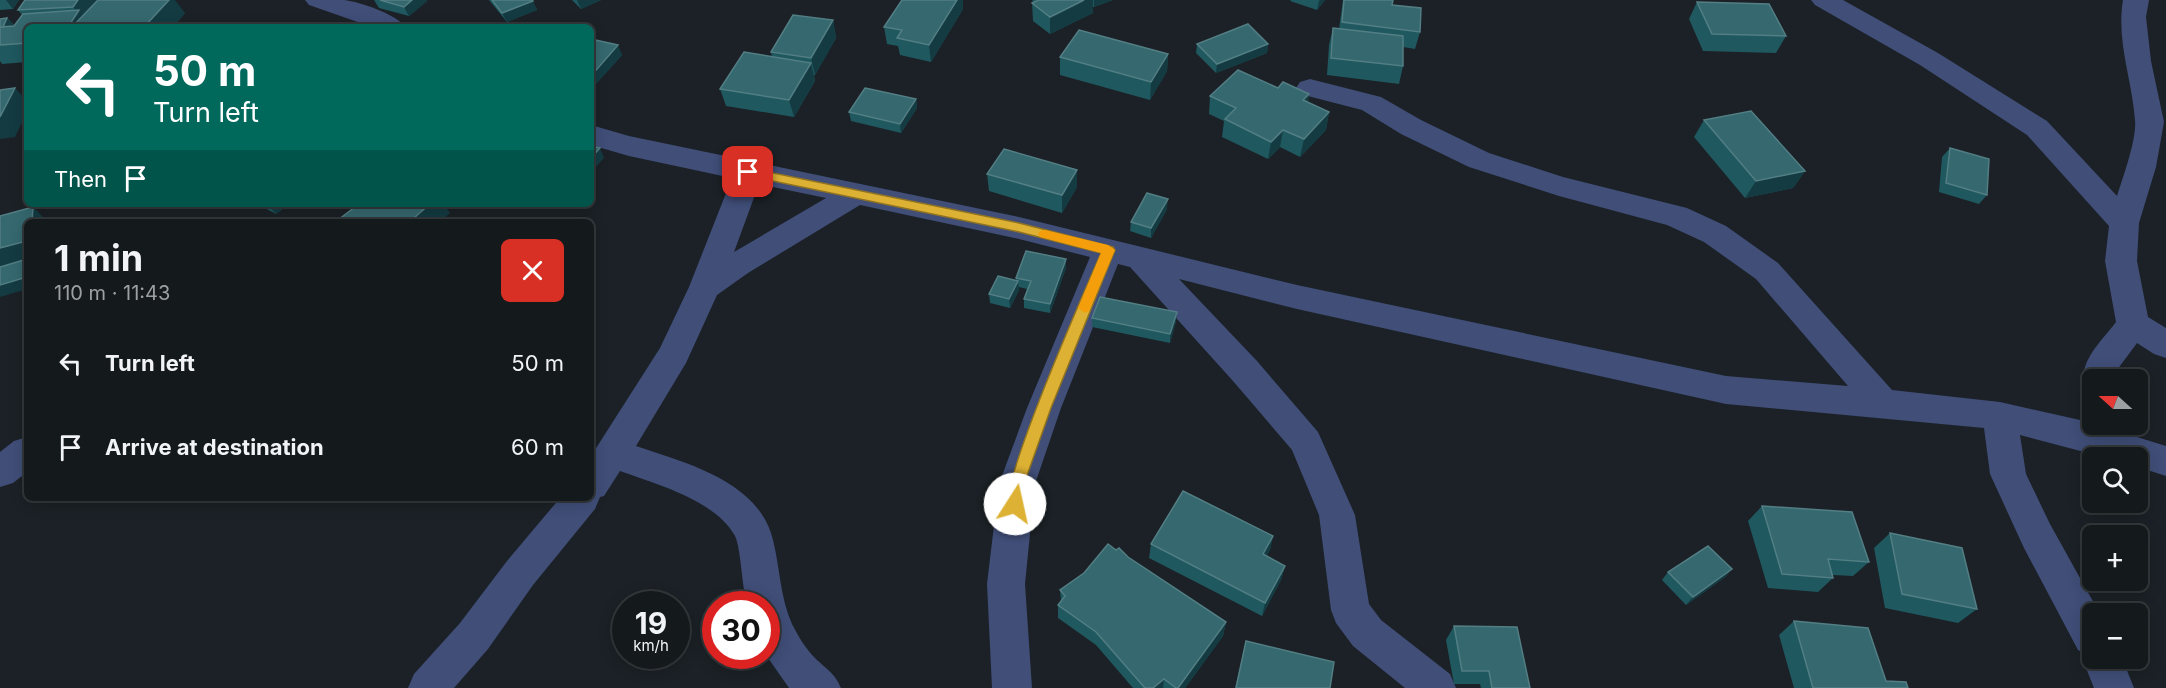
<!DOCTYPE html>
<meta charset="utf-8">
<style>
body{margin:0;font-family:Inter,sans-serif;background:#1d2225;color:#f1f3f6;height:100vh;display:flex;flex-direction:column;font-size:22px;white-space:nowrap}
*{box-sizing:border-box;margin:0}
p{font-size:20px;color:#9da0a3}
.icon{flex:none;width:33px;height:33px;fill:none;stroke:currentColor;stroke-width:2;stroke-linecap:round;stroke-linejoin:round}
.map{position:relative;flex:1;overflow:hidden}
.details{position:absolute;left:24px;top:219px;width:570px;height:282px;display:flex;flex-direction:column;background:#14191c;border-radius:9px;box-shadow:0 3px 15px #0003,0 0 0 2px #33383b}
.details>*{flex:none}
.hud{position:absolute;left:24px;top:24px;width:570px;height:183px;border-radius:9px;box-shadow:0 3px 15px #0003,0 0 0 2px #33383b;background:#00695c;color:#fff;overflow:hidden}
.needle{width:39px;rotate:291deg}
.controls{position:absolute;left:2082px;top:369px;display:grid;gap:12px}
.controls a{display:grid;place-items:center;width:66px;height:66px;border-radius:9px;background:#14191c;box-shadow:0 3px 15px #0003,0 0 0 2px #33383b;font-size:30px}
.speed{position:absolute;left:612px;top:591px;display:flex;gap:12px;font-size:30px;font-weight:700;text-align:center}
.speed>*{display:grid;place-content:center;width:78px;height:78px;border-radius:50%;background:#14191c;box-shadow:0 3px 15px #0003,0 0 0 2px #33383b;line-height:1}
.speed small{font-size:15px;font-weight:400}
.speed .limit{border:9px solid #d22;background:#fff;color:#111}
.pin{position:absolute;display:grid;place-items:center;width:51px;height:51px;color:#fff;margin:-26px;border-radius:12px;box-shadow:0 3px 9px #0006}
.me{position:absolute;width:66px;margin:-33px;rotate:10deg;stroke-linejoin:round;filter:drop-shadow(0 0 4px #0008)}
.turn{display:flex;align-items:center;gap:21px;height:126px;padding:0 30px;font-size:27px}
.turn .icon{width:78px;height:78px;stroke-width:2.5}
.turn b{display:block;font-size:42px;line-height:51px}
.then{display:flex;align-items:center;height:57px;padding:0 30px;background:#0003;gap:12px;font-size:22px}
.round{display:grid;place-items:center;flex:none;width:63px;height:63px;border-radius:9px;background:#1d2225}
.head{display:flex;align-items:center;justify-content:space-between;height:102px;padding:0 30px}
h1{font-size:36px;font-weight:700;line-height:45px}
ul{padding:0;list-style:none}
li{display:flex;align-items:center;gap:18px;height:84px;padding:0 30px}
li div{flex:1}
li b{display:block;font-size:22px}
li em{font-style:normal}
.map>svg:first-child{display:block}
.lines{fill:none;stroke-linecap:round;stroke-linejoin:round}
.street{fill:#404e78;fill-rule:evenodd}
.wall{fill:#1f585f}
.shaded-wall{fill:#143b42}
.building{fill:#35686f;stroke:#527e84;stroke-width:1.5}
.route{fill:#ddb133;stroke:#907321;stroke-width:1.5}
.slow{fill:#f59e0b}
</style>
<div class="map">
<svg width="2166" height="688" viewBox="0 0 2166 688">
<rect width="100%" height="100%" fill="#1b2126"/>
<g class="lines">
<g class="street">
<path d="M 305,0 C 318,0 332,0 344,0 C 360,2 396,14 405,27 L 372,27 L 309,5 Z"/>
<path d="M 1811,0 L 1843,0 L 1938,53 L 2047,121 L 2117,196 C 2123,177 2137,139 2135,120 C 2132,79 2116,41 2123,0 L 2149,0 L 2146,17 L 2151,61 L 2164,122 L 2156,167 L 2139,223 L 2137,261 L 2148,317 L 2166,328 L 2166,358 L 2154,354 L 2137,343 L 2117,370 L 2116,380 L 2092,380 L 2092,391 L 2087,390 C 2074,365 2102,341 2116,322 L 2105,261 L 2109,226 L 2027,135 L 1920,65 L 1815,5 Z"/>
<path d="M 1310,79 L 1381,97 L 1421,120 L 1489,153 L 1563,177 L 1687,208 L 1726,226 L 1778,263 L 1892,390 L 2000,402 L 2089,422 L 2166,446 L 2166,476 L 2138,467 L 2138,458 L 2107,458 L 2020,435 L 2026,474 L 2050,524 L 2100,614 L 2092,614 L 2092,658 L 2122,658 L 2134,688 L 2094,688 L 2082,658 L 2084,653 L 2078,650 L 2024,548 L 1990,474 L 1984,428 L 1726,404 L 1297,309 L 1179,279 L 1257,361 L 1318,432 L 1355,515 L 1369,604 L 1381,620 L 1450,674 L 1456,688 L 1405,688 L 1353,646 L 1336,623 L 1331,610 L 1319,515 L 1292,450 L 1233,381 L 1130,267 L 1118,264 L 1061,408 L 1035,484 L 1025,584 L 1032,688 L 992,688 L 987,584 L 999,484 L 1027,408 L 1090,257 L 1019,239 L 860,205 L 748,273 L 717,295 L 686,363 L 636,446 C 686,463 759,481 773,540 C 780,568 780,597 792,624 C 798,636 806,649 815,658 C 827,670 834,672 841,688 L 789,688 L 766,655 L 766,604 L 747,604 C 742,588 741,548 735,536 C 715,500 656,484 620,471 L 604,496 L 600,497 L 595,509 L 533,585 L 488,649 L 454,688 L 408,688 L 414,674 L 460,623 L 507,561 L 560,498 L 591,498 L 591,456 L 660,348 L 689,287 L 732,178 L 629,156 L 591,145 L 591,125 L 629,136 L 1019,217 L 1297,285 L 1726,376 L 1848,386 L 1756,279 L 1704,242 L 1667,225 L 1559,196 L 1469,167 L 1401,134 L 1362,110 L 1300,94 L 1296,88 L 1300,82 ZM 759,184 L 826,198 L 734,252 Z"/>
<path d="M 27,437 L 27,472 L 13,483 L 0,487 L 0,452 L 14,441 Z"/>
</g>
</g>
<g class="wall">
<path d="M 0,0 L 19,0 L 13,9 L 0,10 Z"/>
<path d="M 25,0 L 185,13 L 173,27 L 27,27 L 27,62 L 2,64 L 0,61 L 0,19 L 7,18 L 15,26 L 22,15 L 18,10 Z"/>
<path d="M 374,0 L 427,0 L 427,1 L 409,16 L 379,8 Z"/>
<path d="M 489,0 L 532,0 L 537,10 L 507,22 Z"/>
<path d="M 572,0 L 601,0 L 581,9 Z"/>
<path d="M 902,0 L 963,0 L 963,9 L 931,62 L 900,55 L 898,46 L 887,44 L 884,27 Z"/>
<path d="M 1032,0 L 1113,0 L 1094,7 L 1093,7 L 1093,13 L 1050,34 L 1033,21 L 1032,3 L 1034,3 Z"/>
<path d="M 1291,0 L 1325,0 L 1317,10 L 1290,1 Z"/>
<path d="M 1343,0 L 1393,0 L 1392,5 L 1420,32 L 1415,49 L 1403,47 L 1403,66 L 1399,84 L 1327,75 L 1329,45 L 1333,28 L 1339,29 Z"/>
<path d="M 1697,2 L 1786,36 L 1776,53 L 1703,51 L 1689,19 Z"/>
<path d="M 833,20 L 836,38 L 815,75 L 814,75 L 815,81 L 794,117 L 726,106 L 720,89 L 772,57 L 771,52 Z"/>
<path d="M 591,39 L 622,55 L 594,86 L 591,85 Z"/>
<path d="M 1197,44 L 1268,44 L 1267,53 L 1216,73 L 1196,53 Z"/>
<path d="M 1168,54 L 1167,71 L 1150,100 L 1060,75 L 1060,57 Z"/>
<path d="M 1278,88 L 1309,94 L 1308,102 L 1329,112 L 1326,130 L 1300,157 L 1280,147 L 1268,159 L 1222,137 L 1224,121 L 1209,114 L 1210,96 Z"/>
<path d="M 916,99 L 917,108 L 901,133 L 851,121 L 849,112 Z"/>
<path d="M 1704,120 L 1805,171 L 1793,188 L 1745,198 L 1694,137 Z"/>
<path d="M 1950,148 L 1987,195 L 1979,204 L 1939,192 L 1942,157 Z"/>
<path d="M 987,174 L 1077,187 L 1062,213 L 989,191 Z"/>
<path d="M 257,204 L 289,204 L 276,214 Z"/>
<path d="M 1167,209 L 1151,238 L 1130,231 L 1131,222 Z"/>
<path d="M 1066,268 L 1050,313 L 1024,308 L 1024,299 L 1027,289 L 1019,287 L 1019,290 L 1010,308 L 990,303 L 989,294 L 1016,280 L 1016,278 Z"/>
<path d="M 1092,318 L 1176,321 L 1170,343 L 1092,327 Z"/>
<path d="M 1762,506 L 1869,562 L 1853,576 L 1833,575 L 1833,578 L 1818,592 L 1768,588 L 1748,521 Z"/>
<path d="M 1890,533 L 1977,609 L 1958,623 L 1885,608 L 1874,548 Z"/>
<path d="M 1273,536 L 1270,550 L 1266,556 L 1285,566 L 1281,580 L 1262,616 L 1149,558 L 1151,544 Z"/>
<path d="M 1128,557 L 1226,622 L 1223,636 L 1185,688 L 1133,688 L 1096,645 L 1058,618 L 1058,605 L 1061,601 L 1060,590 Z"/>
<path d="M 1732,569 L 1725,577 L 1686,605 L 1662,580 L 1668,572 Z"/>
<path d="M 1794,621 L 1886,681 L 1908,688 L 1794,688 L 1779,635 Z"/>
<path d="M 1454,626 L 1530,688 L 1481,688 L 1480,684 L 1454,684 L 1446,640 Z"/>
<path d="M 1246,641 L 1330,688 L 1235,688 Z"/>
</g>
<g class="shaded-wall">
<path d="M 6,0 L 19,0 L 13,9 Z"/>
<path d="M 78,0 L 103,0 L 72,27 L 70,24 L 78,13 L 73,7 Z"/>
<path d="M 169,0 L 175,0 L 185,13 L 173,27 L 144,27 Z"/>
<path d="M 412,0 L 427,0 L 427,1 L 409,16 L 404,7 Z"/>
<path d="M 577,0 L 601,0 L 581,9 Z"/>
<path d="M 957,0 L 963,0 L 963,9 L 931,62 L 929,45 Z"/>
<path d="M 1084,0 L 1093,0 L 1093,13 L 1050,34 L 1050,17 Z"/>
<path d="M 1094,0 L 1113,0 L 1094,7 Z"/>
<path d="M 1320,0 L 1325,0 L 1317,10 L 1319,1 Z"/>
<path d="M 533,1 L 537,10 L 507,22 L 502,13 Z"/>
<path d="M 7,18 L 15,27 L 0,34 Z"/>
<path d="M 833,20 L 836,38 L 815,75 L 811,58 Z"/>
<path d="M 1268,44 L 1267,53 L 1216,73 L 1217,64 Z"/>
<path d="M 618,45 L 622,55 L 594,86 L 591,76 Z"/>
<path d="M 1168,54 L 1167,71 L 1150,100 L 1151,82 Z"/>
<path d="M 811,63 L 815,81 L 794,117 L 789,100 Z"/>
<path d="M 15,88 L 27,101 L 27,112 L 15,137 L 0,139 L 0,117 Z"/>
<path d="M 1309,94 L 1306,112 L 1303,100 Z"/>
<path d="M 916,99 L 917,108 L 901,133 L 900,124 Z"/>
<path d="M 1329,112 L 1326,130 L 1300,157 L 1304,139 Z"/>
<path d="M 1283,130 L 1280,147 L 1268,159 L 1271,142 Z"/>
<path d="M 600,148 L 604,158 L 591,172 L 591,158 Z"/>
<path d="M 1077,170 L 1077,187 L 1062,213 L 1062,195 Z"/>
<path d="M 1805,171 L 1793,188 L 1745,198 L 1756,181 Z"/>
<path d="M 1168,199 L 1167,209 L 1151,238 L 1151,228 Z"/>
<path d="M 270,204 L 289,204 L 276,214 L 268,205 Z"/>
<path d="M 430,204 L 444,204 L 450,213 L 440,222 L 418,222 L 415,217 Z"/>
<path d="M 33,207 L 48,222 L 32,222 Z"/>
<path d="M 27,241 L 27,262 L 0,270 L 0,248 Z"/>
<path d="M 1066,259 L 1066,268 L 1050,313 L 1050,304 Z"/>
<path d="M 27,277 L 27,289 L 0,297 L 0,285 Z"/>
<path d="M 1018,281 L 1019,290 L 1010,308 L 1009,299 Z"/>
<path d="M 1177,312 L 1176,321 L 1170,343 L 1170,334 Z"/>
<path d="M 1273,536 L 1270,550 L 1259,569 L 1263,554 Z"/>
<path d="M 1285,566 L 1281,580 L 1262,616 L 1265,603 Z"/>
<path d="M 1732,569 L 1725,577 L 1686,605 L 1693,597 Z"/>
<path d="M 1226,622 L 1223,636 L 1185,688 L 1178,688 Z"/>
<path d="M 1164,679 L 1163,688 L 1153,688 Z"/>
</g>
<g class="building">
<path d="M 25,0 L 78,0 L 73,7 L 18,10 Z"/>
<path d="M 98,0 L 169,0 L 144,27 L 72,27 Z"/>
<path d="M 380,0 L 412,0 L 404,7 Z"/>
<path d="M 492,0 L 532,0 L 533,1 L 502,13 Z"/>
<path d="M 902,0 L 957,0 L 929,45 L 897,38 L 902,30 L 884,27 Z"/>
<path d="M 1039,0 L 1084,0 L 1050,17 L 1032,3 Z"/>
<path d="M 1344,0 L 1393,0 L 1392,5 L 1421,8 L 1420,32 L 1342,22 Z"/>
<path d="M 1697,2 L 1769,4 L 1786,36 L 1712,34 Z"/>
<path d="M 79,10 L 70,24 L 50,26 L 49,27 L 27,27 L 27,43 L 0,45 L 0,27 L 14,26 L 23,14 Z"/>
<path d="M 793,15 L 833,20 L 811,58 L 771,52 Z"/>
<path d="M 7,18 L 3,27 L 0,27 L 0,19 Z"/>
<path d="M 1248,24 L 1268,44 L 1217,64 L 1197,44 Z"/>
<path d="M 1333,28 L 1403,36 L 1403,66 L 1331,58 Z"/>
<path d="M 1079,30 L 1168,54 L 1151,82 L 1060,57 Z"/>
<path d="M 591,39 L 618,45 L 591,76 Z"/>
<path d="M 744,52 L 811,63 L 789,100 L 720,89 Z"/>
<path d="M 1238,70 L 1278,88 L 1283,82 L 1309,94 L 1303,100 L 1329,112 L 1304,139 L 1283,130 L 1271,142 L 1225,119 L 1236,108 L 1210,96 Z"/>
<path d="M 15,88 L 0,117 L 0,90 Z"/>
<path d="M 865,88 L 916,99 L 900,124 L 849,112 Z"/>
<path d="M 1751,111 L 1805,171 L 1756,181 L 1704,120 Z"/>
<path d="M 591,146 L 600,148 L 591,158 Z"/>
<path d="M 1950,148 L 1989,159 L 1987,195 L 1946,183 Z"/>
<path d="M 1004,149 L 1077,170 L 1062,195 L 987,174 Z"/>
<path d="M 1147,193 L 1168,199 L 1151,228 L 1131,222 Z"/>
<path d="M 359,204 L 430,204 L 415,217 L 426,222 L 351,222 L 342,217 Z"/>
<path d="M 33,207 L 32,222 L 27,222 L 27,241 L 0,248 L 0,216 Z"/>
<path d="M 1026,251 L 1066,259 L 1050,304 L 1024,299 L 1031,281 L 1016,278 Z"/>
<path d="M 27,259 L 27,277 L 0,285 L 0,267 Z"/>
<path d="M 998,276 L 1018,281 L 1009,299 L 989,294 Z"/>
<path d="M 1100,297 L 1177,312 L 1170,334 L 1092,318 Z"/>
<path d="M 1183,491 L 1273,536 L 1263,554 L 1285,566 L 1265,603 L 1151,544 Z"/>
<path d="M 1762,506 L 1852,512 L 1869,562 L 1828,559 L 1833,578 L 1782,574 Z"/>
<path d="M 1890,533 L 1962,548 L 1977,609 L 1902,594 Z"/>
<path d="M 1108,544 L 1116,550 L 1119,548 L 1128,557 L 1226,622 L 1178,688 L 1176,688 L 1164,679 L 1153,688 L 1145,688 L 1096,632 L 1058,605 L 1065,596 L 1060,590 L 1084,573 Z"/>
<path d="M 1708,546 L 1732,569 L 1693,597 L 1668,572 Z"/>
<path d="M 1794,621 L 1868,628 L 1886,681 L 1906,682 L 1908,688 L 1813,688 Z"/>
<path d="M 1454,626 L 1517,627 L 1530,688 L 1492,688 L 1489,671 L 1462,671 Z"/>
<path d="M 1246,641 L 1334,662 L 1330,688 L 1236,688 Z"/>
</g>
<path class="route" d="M 748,168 L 1019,223 L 1113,247 L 1115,250 L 1051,408 L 1024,484 L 1020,508 L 1015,510 L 1009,508 C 998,485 1086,288 1101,253 L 1019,232 L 744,175 L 742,172 Z"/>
<path class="slow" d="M 1045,230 L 1108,245 L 1115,250 L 1089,311 L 1085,313 L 1078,308 L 1101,253 L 1040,237 L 1038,234 L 1040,231 Z"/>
</svg>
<div class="controls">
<a><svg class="needle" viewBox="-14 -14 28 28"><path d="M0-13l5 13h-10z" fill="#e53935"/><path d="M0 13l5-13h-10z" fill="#9da0a3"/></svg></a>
<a><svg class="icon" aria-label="search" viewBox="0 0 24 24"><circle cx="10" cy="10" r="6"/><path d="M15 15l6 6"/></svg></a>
<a>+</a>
<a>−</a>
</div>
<div class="speed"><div>19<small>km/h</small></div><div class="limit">30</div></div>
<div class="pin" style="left:748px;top:172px;background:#d93025"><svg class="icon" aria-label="arrive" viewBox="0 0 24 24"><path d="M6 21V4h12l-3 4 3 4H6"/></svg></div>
<svg class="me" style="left:1015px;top:504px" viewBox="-20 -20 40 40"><circle r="19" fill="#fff"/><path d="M0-13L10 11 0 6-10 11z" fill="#ddb133"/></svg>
<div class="hud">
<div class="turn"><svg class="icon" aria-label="left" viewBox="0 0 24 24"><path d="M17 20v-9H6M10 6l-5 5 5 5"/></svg><div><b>50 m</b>Turn left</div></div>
<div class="then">Then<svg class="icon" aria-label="arrive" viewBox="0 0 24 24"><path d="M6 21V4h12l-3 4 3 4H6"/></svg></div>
</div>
<section class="details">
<div class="head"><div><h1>1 min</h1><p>110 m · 11:43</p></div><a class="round" style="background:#d93025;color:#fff"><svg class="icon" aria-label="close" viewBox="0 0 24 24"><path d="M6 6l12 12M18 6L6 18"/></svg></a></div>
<ul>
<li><svg class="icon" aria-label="left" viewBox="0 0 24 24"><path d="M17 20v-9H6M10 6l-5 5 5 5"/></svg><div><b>Turn left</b></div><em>50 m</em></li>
<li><svg class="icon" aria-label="arrive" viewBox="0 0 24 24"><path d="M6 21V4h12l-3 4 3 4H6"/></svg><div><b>Arrive at destination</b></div><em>60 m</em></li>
</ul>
</section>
</div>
